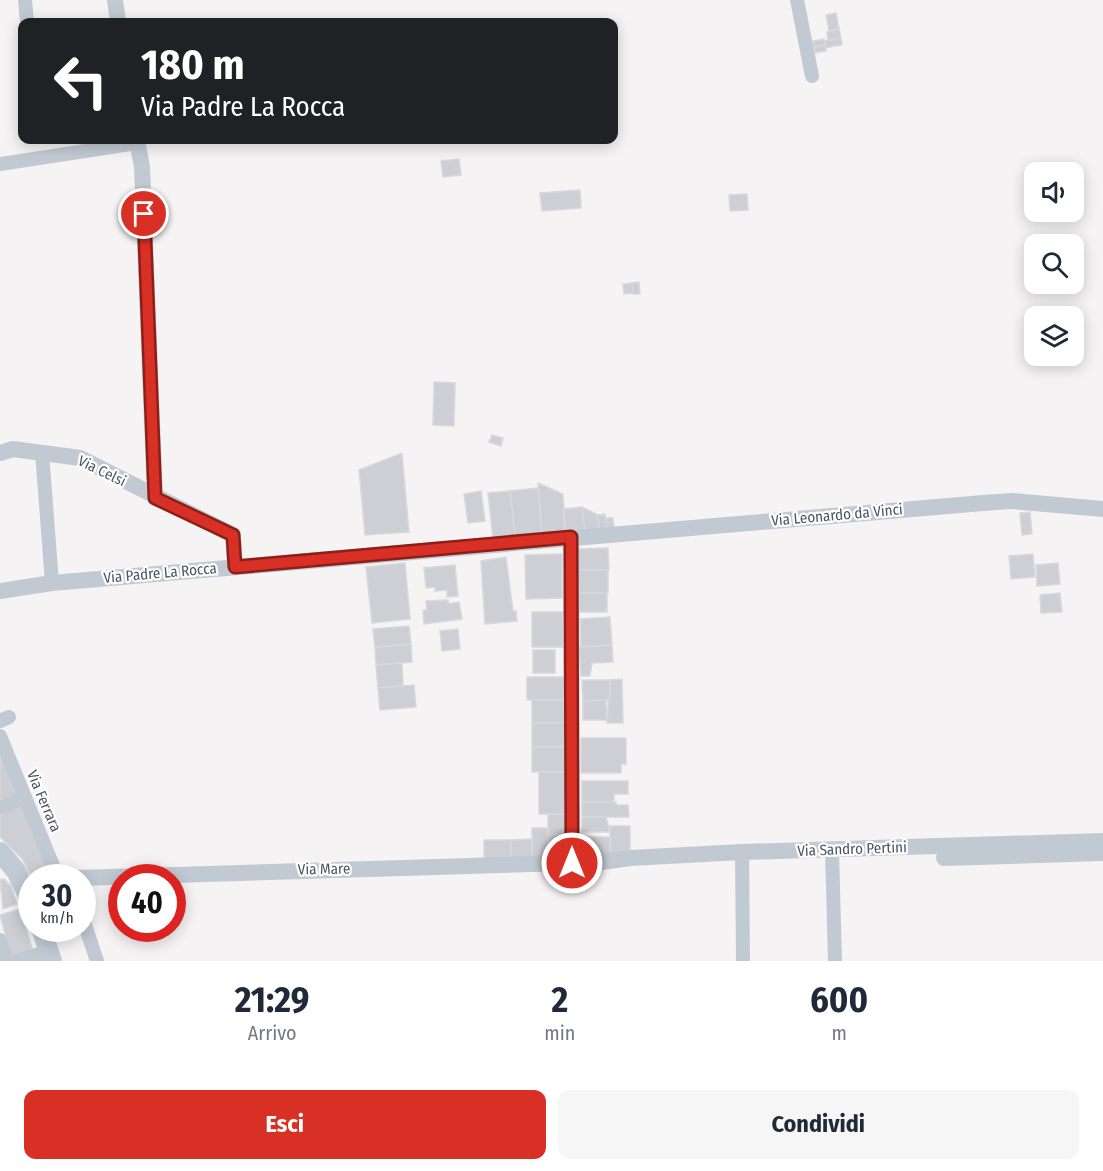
<!DOCTYPE html>
<html lang="it">
<style>
body{margin:0;font-family:"Fira Sans Condensed",sans-serif;background:#f6f6f7;color:#1f2937;height:100vh;display:flex;flex-direction:column;font-size:22px;white-space:nowrap}
*{box-sizing:border-box;margin:0}
p{font-size:20px;color:#747a83}
.icon{flex:none;width:33px;height:33px;fill:none;stroke:currentColor;stroke-width:2;stroke-linecap:round;stroke-linejoin:round}
.map{position:relative;height:961px;overflow:hidden}
.sheet{display:flex;flex-direction:column;background:#fff;flex:1}
.sheet>*{flex:none}
.top-card{position:absolute;left:18px;top:18px;width:600px;height:126px;border-radius:12px;box-shadow:0 3px 15px #0003;background:#202124;color:#fff;overflow:hidden}
.buttons{position:absolute;left:1024px;top:162px;display:grid;gap:12px}
.buttons a{display:grid;place-items:center;width:60px;height:60px;border-radius:12px;background:#fff;box-shadow:0 3px 15px #0003;font-size:30px}
.speed{position:absolute;left:18px;top:864px;display:flex;gap:12px;font-size:30px;font-weight:700;text-align:center}
.speed>*{display:grid;place-content:center;width:78px;height:78px;border-radius:50%;background:#fff;box-shadow:0 3px 15px #0003;line-height:1}
.speed small{font-size:15px;font-weight:400}
.speed .limit{border:9px solid #d22;background:#fff;color:#111}
.pin{position:absolute;display:grid;place-items:center;width:51px;height:51px;color:#fff;margin:-26px;border:3px solid #fff;border-radius:50%;box-shadow:0 2px 6px #0007}
.me{position:absolute;width:66px;margin:-33px;rotate:0deg;stroke-linejoin:round;filter:drop-shadow(0 0 4px #0008)}
.turn{display:flex;align-items:center;gap:21px;height:126px;padding:0 24px;font-size:27px}
.turn .icon{width:78px;height:78px;stroke-width:2.5}
.turn b{display:block;font-size:42px;line-height:51px}
.eta{display:flex;justify-content:space-evenly;align-items:center;height:102px;text-align:center}
.eta b{font-size:36px;font-weight:700;line-height:42px}
.button{display:flex;gap:12px;margin-top:auto;padding:12px 24px}
.button a{flex:1;height:69px;border-radius:12px;background:#d93025;color:#fff;font-size:24px;font-weight:700;line-height:69px;text-align:center}
.button a+a{background:#f6f6f7;color:#1f2937}
.map>svg:first-child{display:block}
.building{fill:#cdcfd5;stroke:#d7d9de;stroke-width:1.5}
.lines{fill:none;stroke-linecap:round;stroke-linejoin:round}
.minor{stroke:#c1cad2;stroke-width:14}
.tertiary{stroke:#c1cad2;stroke-width:16}
.secondary{stroke:#c1cbd6;stroke-width:20}
.route-casing{stroke:#8d1f18;stroke-width:15}
.route{stroke:#d93025;stroke-width:10}
.labels{text-anchor:middle;dominant-baseline:central;stroke-width:4.5;stroke-linejoin:round;paint-order:stroke}
.street-label{font-size:15px;fill:#4a5661;stroke:#fff}
</style>
<div class="map">
<svg width="1103" height="961" viewBox="0 0 1103 961">
<rect width="100%" height="100%" fill="#f5f3f3"/>
<g class="building">
<path d="M 836,13 L 839,29 L 829,31 L 826,15 Z"/>
<path d="M 839,29 L 841,38 L 828,41 L 827,32 Z"/>
<path d="M 841,38 L 842,45 L 825,48 L 824,41 Z"/>
<path d="M 824,39 L 825,45 L 814,47 L 813,41 Z"/>
<path d="M 825,45 L 826,51 L 815,53 L 814,47 Z"/>
<path d="M 459,159 L 461,175 L 443,177 L 441,161 Z"/>
<path d="M 580,190 L 581,208 L 542,211 L 540,193 Z"/>
<path d="M 747,194 L 748,210 L 730,211 L 729,195 Z"/>
<path d="M 639,282 L 640,294 L 633,294 L 632,283 Z"/>
<path d="M 632,283 L 633,293 L 624,294 L 623,284 Z"/>
<path d="M 434,382 L 455,383 L 454,426 L 433,425 Z"/>
<path d="M 492,435 L 503,438 L 501,446 L 489,442 Z"/>
<path d="M 402,453 L 409,532 L 365,535 L 359,470 Z"/>
<path d="M 538,483 L 563,494 L 565,532 L 542,534 Z"/>
<path d="M 538,488 L 542,534 L 515,536 L 510,491 Z"/>
<path d="M 481,491 L 485,521 L 468,523 L 464,494 Z"/>
<path d="M 510,491 L 515,536 L 493,538 L 488,493 Z"/>
<path d="M 582,507 L 598,515 L 599,529 L 585,531 Z"/>
<path d="M 582,507 L 585,531 L 565,532 L 564,509 Z"/>
<path d="M 1030,512 L 1032,534 L 1022,535 L 1020,513 Z"/>
<path d="M 605,514 L 607,529 L 599,529 L 598,515 Z"/>
<path d="M 606,518 L 613,518 L 614,528 L 607,529 Z"/>
<path d="M 608,548 L 609,570 L 578,570 L 578,549 Z"/>
<path d="M 562,554 L 562,598 L 526,599 L 525,555 Z"/>
<path d="M 1033,554 L 1035,577 L 1011,579 L 1009,556 Z"/>
<path d="M 506,557 L 513,611 L 516,611 L 517,621 L 485,624 L 481,561 Z"/>
<path d="M 405,563 L 410,619 L 372,623 L 366,567 Z"/>
<path d="M 1058,563 L 1060,584 L 1037,586 L 1036,565 Z"/>
<path d="M 455,565 L 458,596 L 447,597 L 447,590 L 435,591 L 435,587 L 426,588 L 424,568 Z"/>
<path d="M 578,570 L 608,570 L 608,593 L 579,593 Z"/>
<rect x="579" y="593" width="28" height="19"/>
<path d="M 1060,593 L 1062,612 L 1041,613 L 1040,595 Z"/>
<path d="M 448,600 L 448,604 L 459,602 L 462,619 L 424,624 L 423,610 L 427,610 L 426,601 Z"/>
<rect x="532" y="612" width="31" height="35"/>
<path d="M 610,617 L 612,645 L 581,647 L 580,619 Z"/>
<path d="M 409,626 L 411,644 L 375,647 L 373,629 Z"/>
<path d="M 458,629 L 460,649 L 442,651 L 440,631 Z"/>
<path d="M 411,644 L 412,662 L 376,665 L 375,647 Z"/>
<path d="M 612,645 L 613,662 L 592,663 L 590,676 L 581,676 L 579,647 Z"/>
<rect x="533" y="650" width="22" height="23"/>
<path d="M 402,663 L 403,686 L 378,688 L 376,665 Z"/>
<rect x="527" y="677" width="37" height="23"/>
<path d="M 622,679 L 623,723 L 607,723 L 610,680 Z"/>
<path d="M 582,680 L 610,680 L 610,700 L 583,701 Z"/>
<path d="M 414,685 L 416,707 L 380,710 L 378,688 Z"/>
<path d="M 532,700 L 564,700 L 565,723 L 532,723 Z"/>
<path d="M 606,700 L 607,720 L 583,720 L 583,701 Z"/>
<rect x="532" y="723" width="33" height="24"/>
<path d="M 581,738 L 626,738 L 626,764 L 621,764 L 621,773 L 581,773 Z"/>
<rect x="532" y="747" width="33" height="25"/>
<path d="M 0,750 L 19,794 L 2,804 L 0,800 Z"/>
<rect x="539" y="772" width="26" height="42"/>
<path d="M 582,781 L 628,781 L 628,794 L 614,794 L 614,802 L 582,802 Z"/>
<path d="M 21,802 L 52,872 L 32,879 L 23,860 L 0,837 L 0,814 Z"/>
<path d="M 582,802 L 616,802 L 616,805 L 628,805 L 629,817 L 582,817 Z"/>
<rect x="548" y="814" width="17" height="21"/>
<path d="M 582,817 L 606,817 L 610,832 L 582,832 Z"/>
<rect x="610" y="826" width="20" height="30"/>
<rect x="532" y="828" width="16" height="33"/>
<rect x="548" y="835" width="17" height="26"/>
<rect x="582" y="837" width="28" height="19"/>
<path d="M 532,839 L 532,861 L 511,861 L 511,840 Z"/>
<rect x="484" y="840" width="27" height="22"/>
<path d="M 4,879 L 11,886 L 17,904 L 3,909 L 0,880 Z"/>
<path d="M 20,909 L 33,951 L 11,957 L 0,915 Z"/>
</g>
<g class="lines">
<g class="minor">
<path d="M 25,0 L 27,22"/>
<path d="M 797,0 L 812,76"/>
<path d="M 0,164 L 137,143"/>
<path d="M 42,452 L 52,583"/>
<path d="M 0,721 L 9,717"/>
<path d="M 0,736 L 58,878"/>
<path d="M 0,807 L 5,807 L 23,796"/>
<path d="M 832,851 L 835,961"/>
<path d="M 742,852 L 743,961"/>
<path d="M 82,916 L 97,961"/>
<path d="M 0,940 L 7,961"/>
<path d="M 18,961 L 49,951"/>
</g>
<g class="tertiary">
<path d="M 115,0 L 118,22"/>
<path d="M 137,140 L 142,167 L 155,498"/>
<path d="M 0,453 L 13,449 L 80,458 L 233,535 L 235,567"/>
<path d="M 571,537 L 572,863"/>
<path d="M 0,591 L 52,583 L 983,503 L 1012,501 L 1103,509"/>
<path d="M 944,858 L 1103,853"/>
<path d="M 77,878 L 602,862 L 630,858 L 742,852 L 1103,841"/>
</g>
<g class="secondary">
<path d="M 0,852 L 16,871 L 32,904"/>
<path d="M 41,928 L 52,961"/>
</g>
</g>
<g class="lines">
<defs>
<path id="route" d="M 144,214 L 155,498 L 233,535 L 235,567 L 571,537 L 572,863"/>
</defs>
<use href="#route" class="route-casing"/>
<use href="#route" class="route"/>
</g>
<g class="labels">
<g class="street-label">
<text transform="translate(102 471) rotate(26)">Via Celsi</text>
<text transform="translate(837 515) rotate(-5)">Via Leonardo da Vinci</text>
<text transform="translate(160 573) rotate(-5)">Via Padre La Rocca</text>
<text transform="translate(44 801) rotate(67)">Via Ferrara</text>
<text transform="translate(852 849) rotate(-2)">Via Sandro Pertini</text>
<text transform="translate(324 869) rotate(-1)">Via Mare</text>
</g>
</g>
</svg>
<div class="buttons">
<a><svg class="icon" aria-label="sound" viewBox="0 0 24 24"><path d="M4 9h4l5-4v14l-5-4H4zM17 9q2 3 0 6"/></svg></a>
<a><svg class="icon" aria-label="search" viewBox="0 0 24 24"><circle cx="10" cy="10" r="6"/><path d="M15 15l6 6"/></svg></a>
<a><svg class="icon" aria-label="layers" viewBox="0 0 24 24"><path d="M12 4l9 5-9 5-9-5zM3 14l9 5 9-5"/></svg></a>
</div>
<div class="speed"><div>30<small>km/h</small></div><div class="limit">40</div></div>
<div class="pin" style="left:144px;top:214px;background:#d93025"><svg class="icon" aria-label="arrive" viewBox="0 0 24 24"><path d="M6 21V4h12l-3 4 3 4H6"/></svg></div>
<svg class="me" style="left:572px;top:863px" viewBox="-20 -20 40 40"><circle r="17" fill="#d93025" stroke="#fff" stroke-width="3"/><path d="M0-11L8 9 0 5-8 9z" fill="#fff"/></svg>
<div class="top-card">
<div class="turn"><svg class="icon" aria-label="left" viewBox="0 0 24 24"><path d="M17 20v-9H6M10 6l-5 5 5 5"/></svg><div><b>180 m</b>Via Padre La Rocca</div></div>
</div>
</div>
<section class="sheet">
<div class="eta">
<div><b>21:29</b><p>Arrivo</p></div>
<div><b>2</b><p>min</p></div>
<div><b>600</b><p>m</p></div>
</div>
<div class="button"><a>Esci</a><a>Condividi</a></div>
</section>
